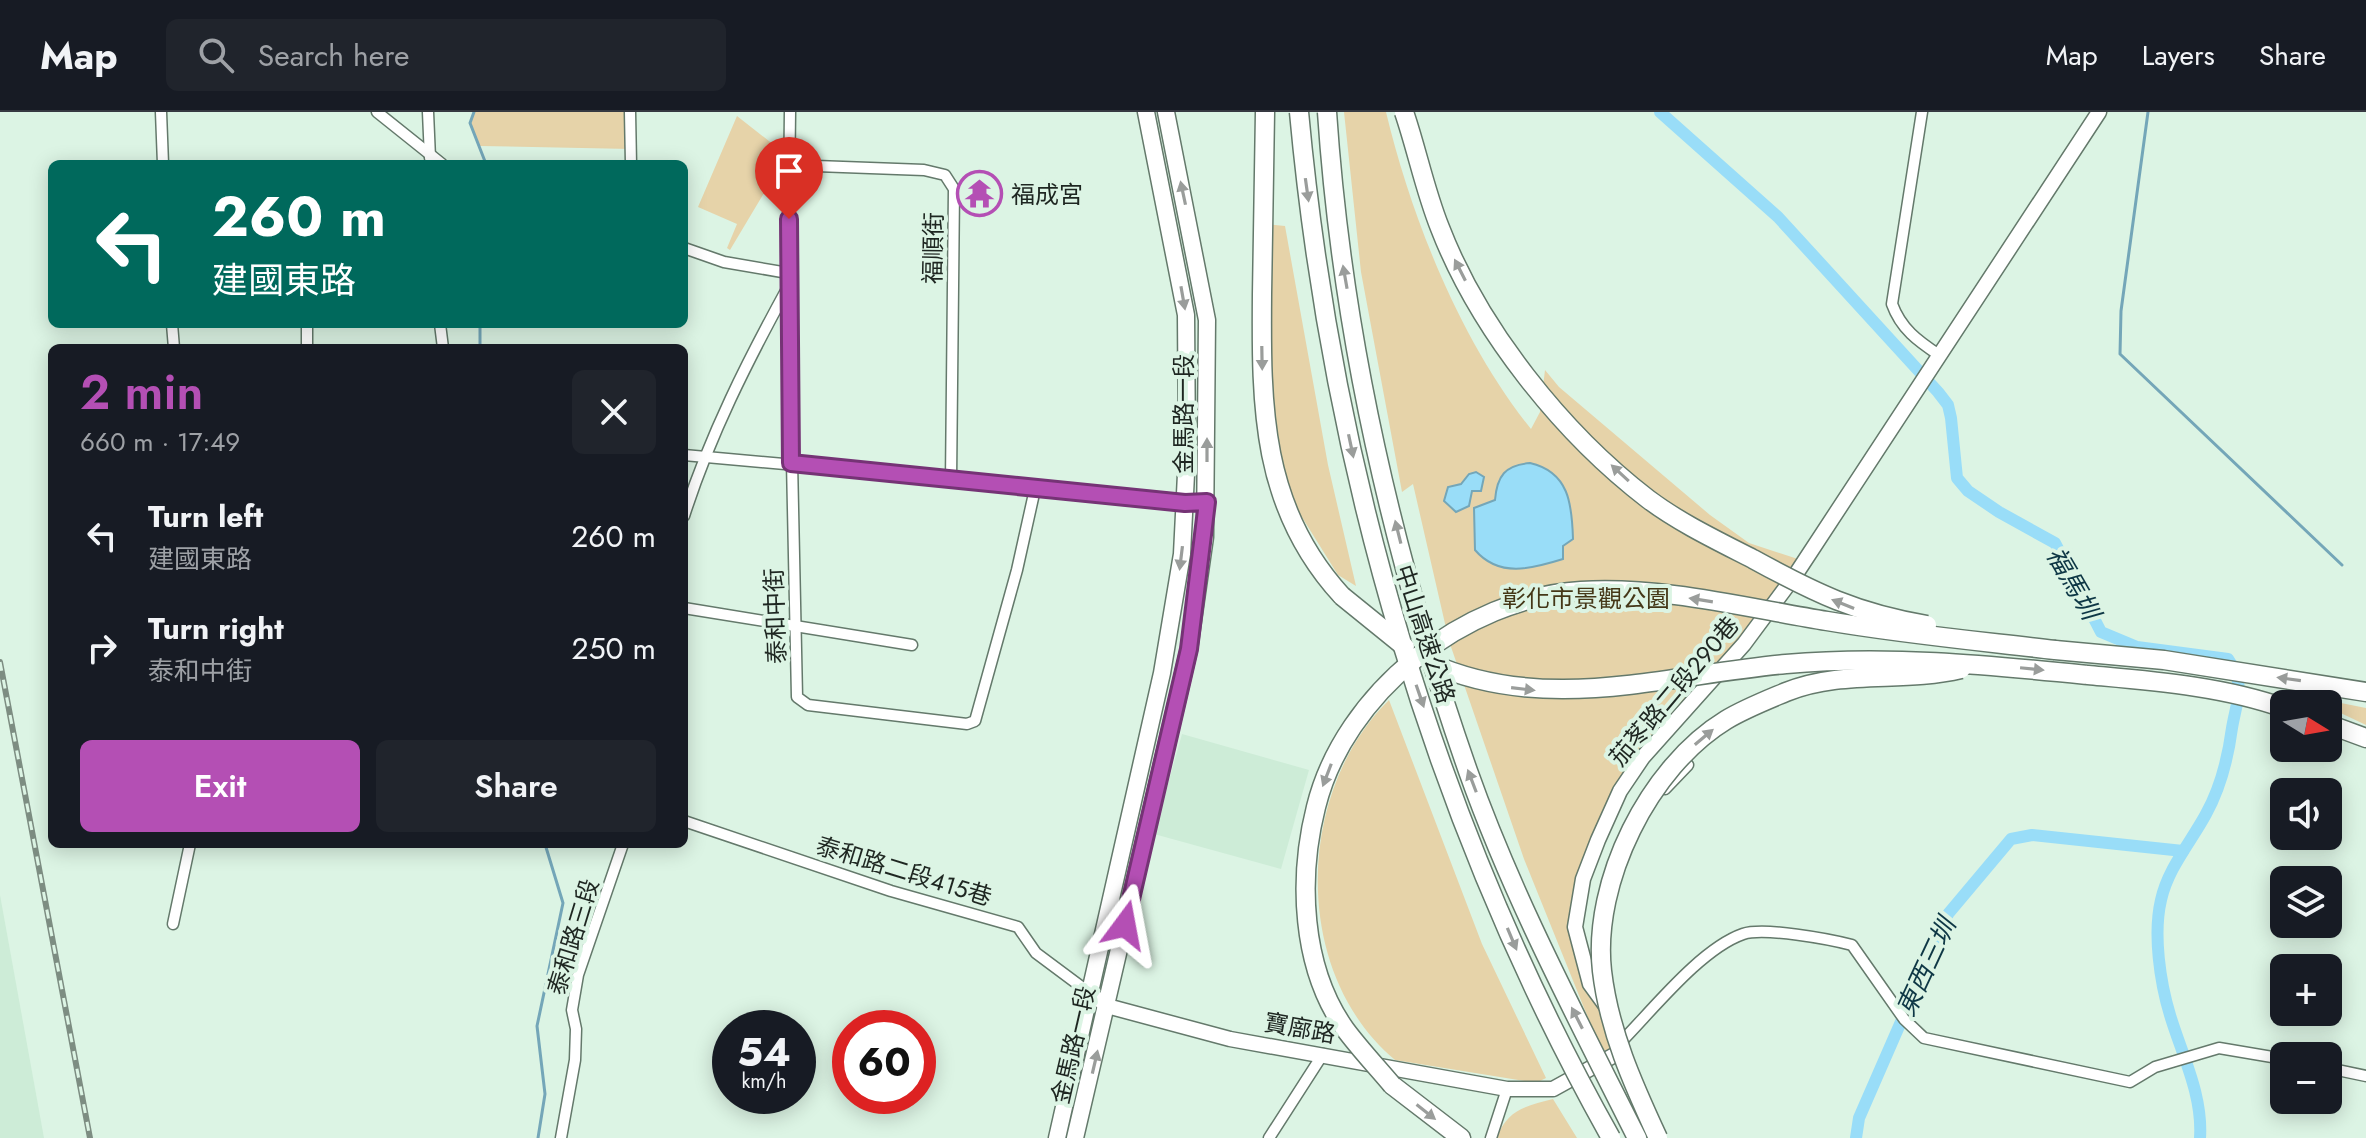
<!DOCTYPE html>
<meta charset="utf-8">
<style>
body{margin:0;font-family:Jost,"Noto Sans TC",sans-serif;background:#20242c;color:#f1f3f6;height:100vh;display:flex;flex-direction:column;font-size:30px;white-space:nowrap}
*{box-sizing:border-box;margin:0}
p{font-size:26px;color:#9ea1a6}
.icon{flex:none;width:44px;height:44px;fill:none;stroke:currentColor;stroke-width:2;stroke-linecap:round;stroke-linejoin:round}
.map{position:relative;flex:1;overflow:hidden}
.panel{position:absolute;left:48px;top:232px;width:640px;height:504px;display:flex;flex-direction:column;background:#171b24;border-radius:12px;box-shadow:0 4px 20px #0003}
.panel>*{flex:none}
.banner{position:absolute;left:48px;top:48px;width:640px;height:168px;border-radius:12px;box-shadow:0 4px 20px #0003;background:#00695c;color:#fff;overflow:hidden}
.needle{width:52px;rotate:101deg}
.controls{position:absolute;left:2270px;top:578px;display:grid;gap:16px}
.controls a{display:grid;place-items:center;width:72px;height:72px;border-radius:12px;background:#171b24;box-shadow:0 4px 20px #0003;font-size:40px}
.speed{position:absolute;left:712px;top:898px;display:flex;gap:16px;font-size:40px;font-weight:700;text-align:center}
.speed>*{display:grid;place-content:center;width:104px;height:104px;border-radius:50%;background:#171b24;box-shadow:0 4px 20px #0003;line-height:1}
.speed small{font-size:20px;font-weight:400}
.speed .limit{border:12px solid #d22;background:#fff;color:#111}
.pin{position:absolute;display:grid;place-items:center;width:68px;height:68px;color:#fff;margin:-82px -34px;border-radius:50% 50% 50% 0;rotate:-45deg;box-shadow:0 0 8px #0007}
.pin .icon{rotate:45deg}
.me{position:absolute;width:88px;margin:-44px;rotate:13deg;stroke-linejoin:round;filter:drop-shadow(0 0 6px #0008)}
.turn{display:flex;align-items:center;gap:28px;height:168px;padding:0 32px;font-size:36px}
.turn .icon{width:104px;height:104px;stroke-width:2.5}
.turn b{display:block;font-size:56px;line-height:68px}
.round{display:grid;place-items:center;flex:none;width:84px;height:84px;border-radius:12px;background:#20242c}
.overview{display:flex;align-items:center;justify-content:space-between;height:136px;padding:0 32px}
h1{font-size:48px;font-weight:600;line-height:60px;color:#b44fb4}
.cta{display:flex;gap:16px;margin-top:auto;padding:16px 32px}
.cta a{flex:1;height:92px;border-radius:12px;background:#b44fb4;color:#fff;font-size:32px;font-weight:600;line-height:92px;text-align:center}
.cta a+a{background:#20242c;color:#f1f3f6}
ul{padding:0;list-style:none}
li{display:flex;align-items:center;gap:24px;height:112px;padding:0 32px}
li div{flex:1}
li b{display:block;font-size:30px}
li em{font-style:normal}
header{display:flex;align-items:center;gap:48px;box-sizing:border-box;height:112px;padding:0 40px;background:#171b24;border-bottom:2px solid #363941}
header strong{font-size:38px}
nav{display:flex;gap:44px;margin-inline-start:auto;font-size:28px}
.search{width:560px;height:72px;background:#20242c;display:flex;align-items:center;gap:20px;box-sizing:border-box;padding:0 28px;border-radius:12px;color:#9ea1a6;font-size:30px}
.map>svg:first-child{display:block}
.built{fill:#cdecd7}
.green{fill:#e6d3a9}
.water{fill:#99ddf8;stroke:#74a6b8;stroke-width:2}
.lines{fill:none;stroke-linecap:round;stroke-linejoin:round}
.stream{stroke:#74a6b8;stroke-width:3}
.canal{stroke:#99ddf8;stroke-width:12}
.street-casing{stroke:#64796b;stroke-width:13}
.secondary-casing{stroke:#64796b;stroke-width:17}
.primary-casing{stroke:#64796b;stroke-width:19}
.highway-casing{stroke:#64796b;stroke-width:21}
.street{stroke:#fff;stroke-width:10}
.secondary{stroke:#fff;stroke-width:14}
.primary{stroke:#fff;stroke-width:16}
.highway{stroke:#fff;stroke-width:18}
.rail-casing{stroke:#7d8d82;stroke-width:6}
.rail{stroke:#dcf4e4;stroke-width:3;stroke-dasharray:9;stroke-linecap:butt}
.highway-bridge-casing{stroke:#64796b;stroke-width:21;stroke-linecap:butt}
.highway-bridge{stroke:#fff;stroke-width:18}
.oneway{fill:#9a9d9b}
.route-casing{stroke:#753375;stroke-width:20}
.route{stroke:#b44fb4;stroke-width:14}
.labels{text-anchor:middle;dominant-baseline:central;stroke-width:8;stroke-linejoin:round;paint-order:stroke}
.poi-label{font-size:24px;fill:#1e2621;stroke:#dcf4e4;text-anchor:start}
.street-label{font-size:24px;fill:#1e2621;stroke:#dcf4e4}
.park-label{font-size:24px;fill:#443717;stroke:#dcf4e4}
.water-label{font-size:26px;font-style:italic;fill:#0e3745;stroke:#dcf4e4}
</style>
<header>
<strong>Map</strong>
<div class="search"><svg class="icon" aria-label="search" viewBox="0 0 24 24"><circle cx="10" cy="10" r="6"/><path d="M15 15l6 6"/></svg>Search here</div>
<nav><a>Map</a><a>Layers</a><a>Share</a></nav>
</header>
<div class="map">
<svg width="2366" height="1026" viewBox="0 0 2366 1026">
<rect width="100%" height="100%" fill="#dcf4e4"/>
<g class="built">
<path d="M 1182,622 L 1309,658 L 1281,757 L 1154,722 Z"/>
<path d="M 0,783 L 23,910 L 44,1026 L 0,1026 Z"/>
</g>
<g class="green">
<path d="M 474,0 L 630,0 L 631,37 L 479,34 L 470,11 Z"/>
<path d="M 1344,0 L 1386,0 C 1412,108 1461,230 1531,317 L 1540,300 L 1545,258 L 1559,275 L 1710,403 L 1749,431 L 1804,449 L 1607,700 L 1577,809 L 1616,926 L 1610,939 L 1601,938 L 1524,747 L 1449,529 L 1413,372 L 1402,380 L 1361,160 Z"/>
<path d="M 737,4 L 774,33 L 773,66 L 730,138 L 727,136 L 737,112 L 698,95 Z"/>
<path d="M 1264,112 L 1285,114 L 1328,353 L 1356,474 L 1338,463 L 1285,378 L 1269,300 Z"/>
<path d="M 1389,588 L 1482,832 L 1546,966 L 1536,971 L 1395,948 C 1291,861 1295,680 1389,588 Z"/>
<path d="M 2331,589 L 2366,596 L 2366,613 L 2330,596 Z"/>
<path d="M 1553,987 L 1577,1026 L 1497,1026 C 1507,997 1527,994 1553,987 Z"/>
</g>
<g class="water">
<path d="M 1530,351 C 1569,360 1572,392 1573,427 L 1563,434 L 1563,447 C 1531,457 1499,466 1475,438 L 1474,396 L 1495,388 C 1497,364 1505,353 1530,351 Z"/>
<path d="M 1476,360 L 1484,365 L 1481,379 L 1472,379 L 1469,394 L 1456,400 L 1444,389 L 1448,375 L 1461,372 L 1469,362 Z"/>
</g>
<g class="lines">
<g class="stream">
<path d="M 474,0 L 470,11 L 486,52"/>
<path d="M 2148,0 L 2121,199 L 2120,242 L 2342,453"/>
<path d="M 480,236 L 480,212"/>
<path d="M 538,1026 L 545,982 L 537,914 L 563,791 L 545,732"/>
</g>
<g class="canal">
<path d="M 1660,0 L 1778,105 L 1938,280 L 1948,293 L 1951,306 L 1957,366 L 1968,379 L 1999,400 L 2055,431 L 2101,520 L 2137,535 L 2228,547 C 2246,573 2237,587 2232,616 C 2228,646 2221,675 2206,702 C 2191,730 2168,756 2161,788 C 2153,822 2160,870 2170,903 C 2182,943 2203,983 2200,1026"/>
<path d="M 1856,1026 L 1859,1006 L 1948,802 L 2011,727 L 2032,723 L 2183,739"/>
</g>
<defs>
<g id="street">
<path d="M 161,0 L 163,52"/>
<path d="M 377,0 L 442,52"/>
<path d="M 428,0 L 430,46"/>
<path d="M 630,0 L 631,52"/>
<path d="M 790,0 L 788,161 L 797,585 L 808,593 L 967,612 L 975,609 L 1017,458 L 1035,377"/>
<path d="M 1922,0 L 1892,192 C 1901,217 1918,229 1939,243"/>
<path d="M 789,53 L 924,58 L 945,63 L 954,77 L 951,369"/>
<path d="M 684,136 L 724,150 L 788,161"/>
<path d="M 172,212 L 174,236"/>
<path d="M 307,212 L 307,236"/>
<path d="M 440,212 L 443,236"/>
<path d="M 684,343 L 1207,390"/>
<path d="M 684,404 C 710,323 747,250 788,175"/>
<path d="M 684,496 L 912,533"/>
<path d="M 1665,677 L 1688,653"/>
<path d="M 684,709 L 891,779 L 1018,815 L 1036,841 L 1091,882"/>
<path d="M 173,812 L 190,732"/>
<path d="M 1619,932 C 1651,900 1700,837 1743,822 C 1764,815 1829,827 1852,833 L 1904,907 L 1924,926 L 2130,970 L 2155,955 L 2219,936 L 2284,947"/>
<path d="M 2328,956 L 2366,964"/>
<path d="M 561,1026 L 575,948 L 576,917 L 572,898 L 578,863 L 623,732"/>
<path d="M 1269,1026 L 1323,942"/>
<path d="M 1491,1026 L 1507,977"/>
</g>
<g id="secondary">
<path d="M 1091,882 L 1107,894 L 1230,927 L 1507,977 L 1553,977 L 1620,940 L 1619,932"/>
<path d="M 1606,894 L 1590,872 L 1575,815 L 1583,767 L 1598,728 L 1620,679 L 1643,645 L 1744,532 L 1796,462 L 2099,0"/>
</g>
<g id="primary">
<path d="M 1057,1026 L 1162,561 L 1182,442 L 1187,342 L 1186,203 L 1146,0"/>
<path d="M 1075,1026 L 1189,537 L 1205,425 L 1207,208 L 1166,0"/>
</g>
<g id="highway">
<path d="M 1265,0 C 1264,61 1263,121 1262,182 C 1261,295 1261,396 1342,484"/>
<path d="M 2055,538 L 2164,548 L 2366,580"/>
<path d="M 2328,612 L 2366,626"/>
<path d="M 1392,973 L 1461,1026"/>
</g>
</defs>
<use href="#street" class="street-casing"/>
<use href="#secondary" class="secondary-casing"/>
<use href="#primary" class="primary-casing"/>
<use href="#highway" class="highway-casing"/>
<use href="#street" class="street"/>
<use href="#secondary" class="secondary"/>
<use href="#primary" class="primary"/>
<use href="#highway" class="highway"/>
<defs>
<path id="rail" d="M 0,550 L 90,1026"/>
</defs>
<use href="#rail" class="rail-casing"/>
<use href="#rail" class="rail"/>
<defs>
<g id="highway-bridge">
<path d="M 1299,0 C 1332,358 1435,712 1611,1026"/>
<path d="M 1327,0 C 1342,223 1394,448 1468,659 C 1513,786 1577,906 1637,1026"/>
<path d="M 1404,0 C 1417,38 1425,79 1440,116 C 1479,217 1562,321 1648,387 C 1680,411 1718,429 1753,447 C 1815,481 1856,501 1927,513"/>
<path d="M 1342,484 L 1405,535"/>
<path d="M 1430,551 C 1547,603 1665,563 1786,552 C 1888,543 1987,553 2088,563 C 2153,569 2222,574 2284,596"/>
<path d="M 1392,973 C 1376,954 1359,936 1345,917 C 1301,855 1298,766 1316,695 C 1344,581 1464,486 1581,479 C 1663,474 1747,496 1827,509 C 1903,522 1979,529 2055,538"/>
<path d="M 1658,1026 C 1633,972 1609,919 1602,859 C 1592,770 1649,655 1726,608 C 1744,597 1767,588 1786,580 C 1843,557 1903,571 1961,557"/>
</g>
</defs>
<use href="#highway-bridge" class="highway-bridge-casing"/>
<use href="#highway-bridge" class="highway-bridge"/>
</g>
<defs><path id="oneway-solid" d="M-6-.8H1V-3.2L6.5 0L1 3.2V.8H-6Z" transform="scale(2)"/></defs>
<g class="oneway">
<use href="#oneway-solid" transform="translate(1307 78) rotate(82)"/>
<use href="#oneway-solid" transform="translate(1183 81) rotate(-102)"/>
<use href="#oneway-solid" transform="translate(1460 158) rotate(-117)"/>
<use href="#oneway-solid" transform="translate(1345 165) rotate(-100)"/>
<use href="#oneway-solid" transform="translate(1183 186) rotate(80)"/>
<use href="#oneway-solid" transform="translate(1262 246) rotate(89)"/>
<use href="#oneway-solid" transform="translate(1351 334) rotate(78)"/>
<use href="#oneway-solid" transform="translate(1207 338) rotate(-90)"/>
<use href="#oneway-solid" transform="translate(1620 361) rotate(-137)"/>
<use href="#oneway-solid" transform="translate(1398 420) rotate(-104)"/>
<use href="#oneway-solid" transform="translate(1181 446) rotate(97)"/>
<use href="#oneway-solid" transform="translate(1701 488) rotate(-171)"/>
<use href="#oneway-solid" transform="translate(1843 492) rotate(-158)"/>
<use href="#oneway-solid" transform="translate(2032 557) rotate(6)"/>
<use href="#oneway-solid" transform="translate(2289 567) rotate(-172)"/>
<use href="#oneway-solid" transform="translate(1523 577) rotate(7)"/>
<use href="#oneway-solid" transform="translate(1420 584) rotate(71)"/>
<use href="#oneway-solid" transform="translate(1704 625) rotate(-40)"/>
<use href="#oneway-solid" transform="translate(1327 663) rotate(111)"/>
<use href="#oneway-solid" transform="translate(1472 669) rotate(-111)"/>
<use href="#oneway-solid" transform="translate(1512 827) rotate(67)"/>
<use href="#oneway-solid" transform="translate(1577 906) rotate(-117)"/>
<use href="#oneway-solid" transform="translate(1095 950) rotate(-77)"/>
<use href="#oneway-solid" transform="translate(1426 1000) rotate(38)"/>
</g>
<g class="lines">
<defs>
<path id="route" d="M 789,107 L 791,351 L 1185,391 L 1207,390 L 1189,537 L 1125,813"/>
</defs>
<use href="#route" class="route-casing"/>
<use href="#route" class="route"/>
</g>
<defs>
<symbol id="temple-ring" viewBox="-11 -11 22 22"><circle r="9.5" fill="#dcf4e4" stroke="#b44fb4" stroke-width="1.5"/><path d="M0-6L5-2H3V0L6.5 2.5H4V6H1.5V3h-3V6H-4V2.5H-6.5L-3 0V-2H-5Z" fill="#b44fb4"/></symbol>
</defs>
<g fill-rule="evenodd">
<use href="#temple-ring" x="954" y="56" width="51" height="51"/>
</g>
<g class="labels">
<g class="poi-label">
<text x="1011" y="82">福成宮</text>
</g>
<g class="street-label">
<text transform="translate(933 136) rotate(-89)">福順街</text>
<text transform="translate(1183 302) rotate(-90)">金馬路一段</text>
<text transform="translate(775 504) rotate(-92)">泰和中街</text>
<text transform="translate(1425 522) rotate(72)">中山高速公路</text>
<text transform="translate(1674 579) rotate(-50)">茄苳路二段290巷</text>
<text transform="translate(904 759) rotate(17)">泰和路二段415巷</text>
<text transform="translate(573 825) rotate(-73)">泰和路三段</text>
<text transform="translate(1300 916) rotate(10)">寶廍路</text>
<text transform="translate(1073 933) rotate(-77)">金馬路一段</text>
</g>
<g class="park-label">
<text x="1586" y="486">彰化市景觀公園</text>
</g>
<g class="water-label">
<text transform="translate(2073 471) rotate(60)">福馬圳</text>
<text transform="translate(1926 855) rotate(-65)">東西三圳</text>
</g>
</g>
</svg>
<div class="controls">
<a><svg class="needle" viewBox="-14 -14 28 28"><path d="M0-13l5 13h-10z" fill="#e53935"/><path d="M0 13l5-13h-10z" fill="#9ea1a6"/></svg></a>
<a><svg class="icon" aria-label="sound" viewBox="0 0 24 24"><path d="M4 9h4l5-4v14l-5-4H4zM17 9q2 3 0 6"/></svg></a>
<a><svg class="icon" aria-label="layers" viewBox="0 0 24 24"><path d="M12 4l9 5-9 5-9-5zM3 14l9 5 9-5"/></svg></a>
<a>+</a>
<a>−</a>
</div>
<div class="speed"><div>54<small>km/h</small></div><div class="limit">60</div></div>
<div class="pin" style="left:789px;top:107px;background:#d93025"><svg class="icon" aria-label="arrive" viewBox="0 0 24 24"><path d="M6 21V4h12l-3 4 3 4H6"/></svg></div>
<svg class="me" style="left:1125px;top:813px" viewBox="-20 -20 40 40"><path d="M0-17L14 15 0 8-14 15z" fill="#b44fb4" stroke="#fff" stroke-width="4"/></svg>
<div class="banner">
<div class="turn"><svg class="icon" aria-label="left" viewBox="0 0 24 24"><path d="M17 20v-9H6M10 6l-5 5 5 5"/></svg><div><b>260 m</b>建國東路</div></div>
</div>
<section class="panel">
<div class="overview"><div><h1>2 min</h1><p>660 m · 17:49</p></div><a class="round"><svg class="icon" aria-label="close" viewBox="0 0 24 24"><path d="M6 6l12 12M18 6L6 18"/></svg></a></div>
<ul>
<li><svg class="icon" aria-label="left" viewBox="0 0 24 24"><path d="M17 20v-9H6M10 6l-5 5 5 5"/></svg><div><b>Turn left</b><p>建國東路</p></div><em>260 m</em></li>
<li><svg class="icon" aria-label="right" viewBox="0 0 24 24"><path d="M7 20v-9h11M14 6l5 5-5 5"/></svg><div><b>Turn right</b><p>泰和中街</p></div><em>250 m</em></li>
</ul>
<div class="cta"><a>Exit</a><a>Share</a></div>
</section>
</div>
